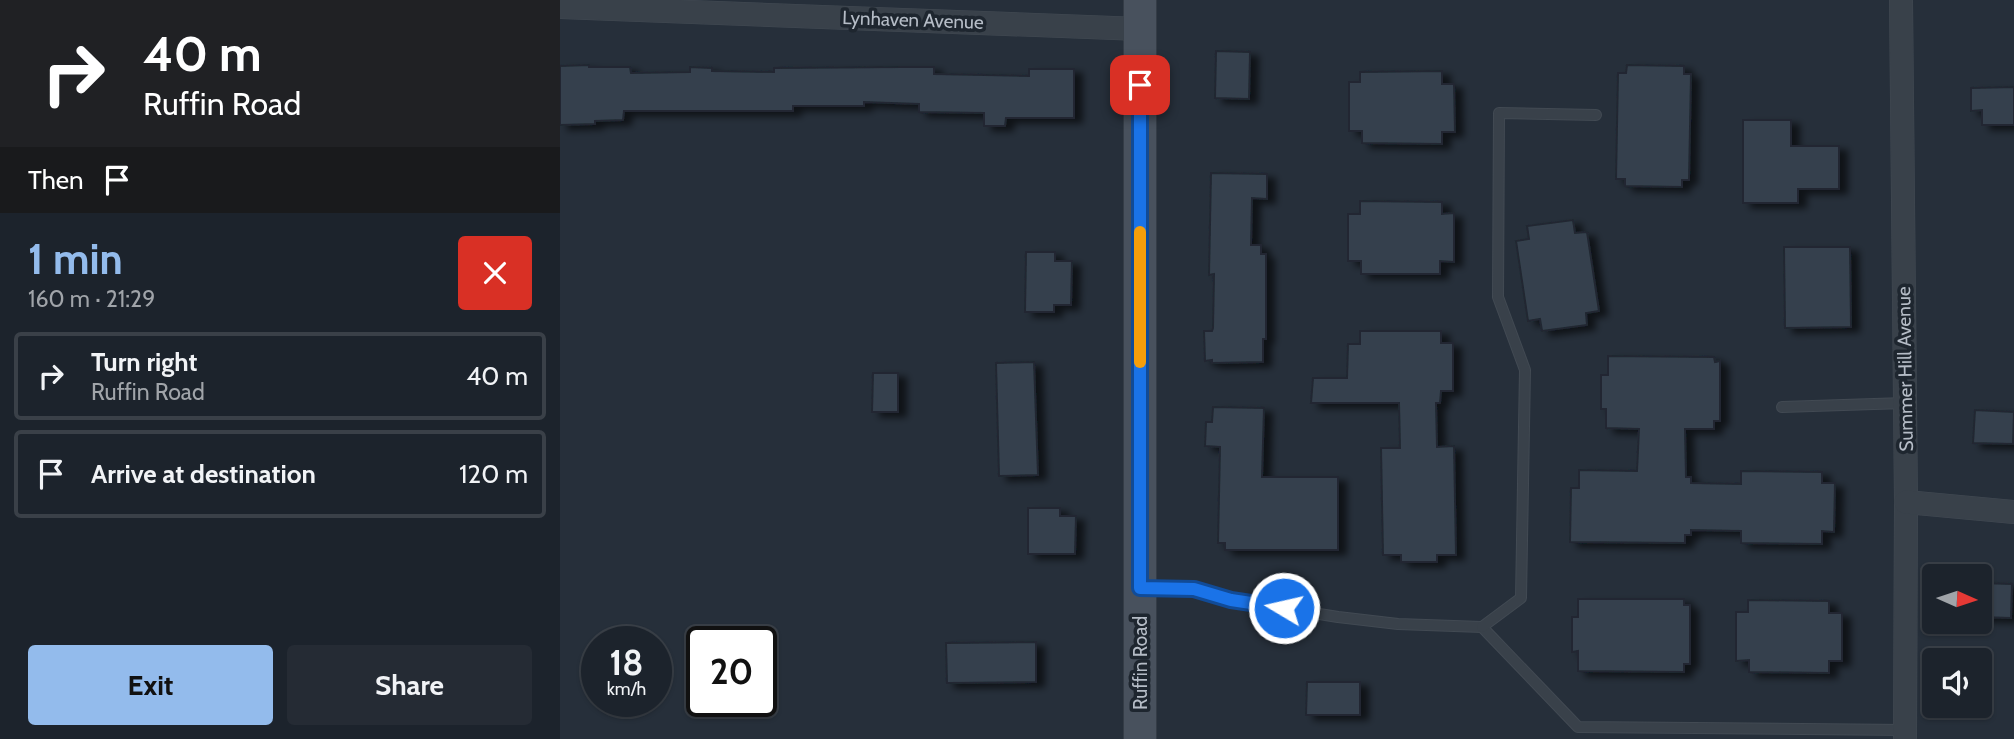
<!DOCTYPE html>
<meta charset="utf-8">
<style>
body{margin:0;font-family:Cabin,sans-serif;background:#252b34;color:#f1f3f6;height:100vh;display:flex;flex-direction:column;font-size:26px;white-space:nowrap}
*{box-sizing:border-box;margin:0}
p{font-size:23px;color:#a0a4a9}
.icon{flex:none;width:38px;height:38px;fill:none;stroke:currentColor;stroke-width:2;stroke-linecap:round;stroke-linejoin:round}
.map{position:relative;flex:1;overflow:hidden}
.details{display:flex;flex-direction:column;background:#1c232c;width:560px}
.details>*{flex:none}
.banner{background:#202124;color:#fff;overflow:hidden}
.needle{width:46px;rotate:93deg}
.fabs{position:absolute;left:1362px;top:564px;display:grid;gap:14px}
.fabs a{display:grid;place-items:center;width:70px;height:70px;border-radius:7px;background:#1c232c;box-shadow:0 2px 5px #0004,0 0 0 2px #3a4048;font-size:35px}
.speed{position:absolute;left:21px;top:626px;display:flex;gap:14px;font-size:35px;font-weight:700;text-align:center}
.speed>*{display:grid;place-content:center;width:91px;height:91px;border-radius:50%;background:#1c232c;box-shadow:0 2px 5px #0004,0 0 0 2px #3a4048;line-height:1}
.speed small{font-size:18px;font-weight:400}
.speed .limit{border:4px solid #111;border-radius:10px;background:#fff;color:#111}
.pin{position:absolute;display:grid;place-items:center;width:60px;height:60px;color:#fff;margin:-30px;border-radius:14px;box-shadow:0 4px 10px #0006}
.me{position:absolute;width:77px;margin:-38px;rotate:279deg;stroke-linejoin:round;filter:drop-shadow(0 0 5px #0008)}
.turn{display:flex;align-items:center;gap:24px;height:147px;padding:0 28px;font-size:32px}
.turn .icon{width:91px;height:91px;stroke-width:2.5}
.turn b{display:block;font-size:49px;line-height:60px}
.then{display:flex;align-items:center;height:66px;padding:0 28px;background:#0003;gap:14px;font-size:26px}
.round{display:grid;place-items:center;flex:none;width:74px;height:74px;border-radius:7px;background:#252b34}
.overview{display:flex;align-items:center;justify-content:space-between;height:119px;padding:0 28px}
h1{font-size:42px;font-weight:800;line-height:52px;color:#93bbec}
.action{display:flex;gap:14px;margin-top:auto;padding:14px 28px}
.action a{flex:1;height:80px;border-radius:7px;background:#93bbec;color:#111;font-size:28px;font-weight:800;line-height:80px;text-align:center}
.action a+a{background:#252b34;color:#f1f3f6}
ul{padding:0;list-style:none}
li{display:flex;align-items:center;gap:21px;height:88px;margin:0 14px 10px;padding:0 14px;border:4px solid #3a4048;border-radius:7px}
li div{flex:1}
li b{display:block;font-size:26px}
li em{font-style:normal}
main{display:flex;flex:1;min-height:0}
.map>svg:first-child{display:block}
.building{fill:#35414d;stroke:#202831;stroke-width:2;filter:url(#shadow)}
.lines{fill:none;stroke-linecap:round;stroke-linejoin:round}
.lane-casing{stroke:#424a53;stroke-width:12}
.street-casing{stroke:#424a53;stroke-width:24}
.secondary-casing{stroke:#424a53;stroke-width:33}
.lane{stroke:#39414a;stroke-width:10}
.street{stroke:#39414a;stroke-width:23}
.secondary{stroke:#48515d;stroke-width:32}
.route-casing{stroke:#114b97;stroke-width:18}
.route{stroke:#1a73e8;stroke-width:12}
.slow{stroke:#f59e0b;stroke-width:12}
.labels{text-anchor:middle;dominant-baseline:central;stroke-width:7;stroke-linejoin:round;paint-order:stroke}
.street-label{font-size:19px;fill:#b5bcc6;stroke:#1e262f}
</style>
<main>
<section class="details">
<div class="banner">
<div class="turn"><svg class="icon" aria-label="right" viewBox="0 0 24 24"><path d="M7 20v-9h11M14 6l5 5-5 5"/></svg><div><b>40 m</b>Ruffin Road</div></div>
<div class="then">Then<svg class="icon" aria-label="arrive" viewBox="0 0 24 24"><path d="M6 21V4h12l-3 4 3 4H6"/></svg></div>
</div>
<div class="overview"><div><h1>1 min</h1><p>160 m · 21:29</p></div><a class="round" style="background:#d93025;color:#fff"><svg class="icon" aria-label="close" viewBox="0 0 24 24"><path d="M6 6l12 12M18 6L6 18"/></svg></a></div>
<ul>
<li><svg class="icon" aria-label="right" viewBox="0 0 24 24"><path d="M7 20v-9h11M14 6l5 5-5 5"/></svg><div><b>Turn right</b><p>Ruffin Road</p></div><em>40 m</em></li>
<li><svg class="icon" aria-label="arrive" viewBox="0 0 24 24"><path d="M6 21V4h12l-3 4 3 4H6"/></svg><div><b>Arrive at destination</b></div><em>120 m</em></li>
</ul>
<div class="action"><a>Exit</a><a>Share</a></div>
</section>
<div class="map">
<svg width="1454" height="739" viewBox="0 0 1454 739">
<defs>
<filter id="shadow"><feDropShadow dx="8" dy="4.5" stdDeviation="3.5" flood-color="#0009"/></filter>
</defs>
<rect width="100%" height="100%" fill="#262f3a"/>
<g class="building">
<path d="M 656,51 L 690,52 L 689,99 L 655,98 Z"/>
<path d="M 29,65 L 29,67 L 70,67 L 71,73 L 130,72 L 130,67 L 152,68 L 152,71 L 214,72 L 214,68 L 343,67 L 374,67 L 374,74 L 469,76 L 469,69 L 514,69 L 514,118 L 446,118 L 445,126 L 424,126 L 424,113 L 359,112 L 359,104 L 304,102 L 304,106 L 233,106 L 233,111 L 64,111 L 63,120 L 35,121 L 35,124 L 0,125 L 0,66 Z"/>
<path d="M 1067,65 L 1124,66 L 1124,74 L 1131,74 L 1129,180 L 1122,180 L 1122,187 L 1065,186 L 1065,179 L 1056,179 L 1058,73 L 1066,73 Z"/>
<path d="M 882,71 L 882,84 L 894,84 L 895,132 L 882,132 L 882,144 L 802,143 L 802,131 L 789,131 L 789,82 L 800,82 L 800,72 Z"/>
<path d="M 1454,87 L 1454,125 L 1422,125 L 1422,110 L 1411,111 L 1411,88 Z"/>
<path d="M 1183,120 L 1231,120 L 1231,146 L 1279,146 L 1279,189 L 1238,189 L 1238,203 L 1183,203 Z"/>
<path d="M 651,173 L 707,174 L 707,199 L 692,198 L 691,245 L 701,245 L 701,254 L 706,254 L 706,339 L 703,339 L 703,362 L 652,363 L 652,360 L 645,361 L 644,331 L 652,331 L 653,328 L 654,274 L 649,275 Z"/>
<path d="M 800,201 L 882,202 L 882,214 L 894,213 L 894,262 L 880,261 L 880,274 L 801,274 L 801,261 L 788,261 L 788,214 L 800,214 Z"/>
<path d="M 1013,220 L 1015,233 L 1027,232 L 1039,311 L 1026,313 L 1027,325 L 982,331 L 980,319 L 968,321 L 956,241 L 969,239 L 967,226 Z"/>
<path d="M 1224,247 L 1290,247 L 1291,327 L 1225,328 Z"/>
<path d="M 466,252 L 495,252 L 495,261 L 512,261 L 511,305 L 494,305 L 494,312 L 465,312 Z"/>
<path d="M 800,331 L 881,331 L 881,343 L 893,343 L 893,391 L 881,391 L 880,403 L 876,403 L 877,447 L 894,446 L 896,555 L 877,555 L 877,562 L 841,562 L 841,555 L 823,555 L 821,448 L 840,448 L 839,403 L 751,403 L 753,378 L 787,378 L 788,344 L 800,344 Z"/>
<path d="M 1048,356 L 1154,357 L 1155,362 L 1160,361 L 1160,421 L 1154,421 L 1154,429 L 1125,429 L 1126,477 L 1131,477 L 1131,483 L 1181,484 L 1181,471 L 1262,472 L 1262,483 L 1275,483 L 1274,532 L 1262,531 L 1262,544 L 1181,543 L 1181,531 L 1131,530 L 1131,535 L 1125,535 L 1125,543 L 1010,542 L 1011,488 L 1019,488 L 1019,470 L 1077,471 L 1079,429 L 1046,428 L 1046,409 L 1041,409 L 1041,375 L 1048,375 Z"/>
<path d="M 474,362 L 478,475 L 439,476 L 436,363 Z"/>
<path d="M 313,373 L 338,373 L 338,412 L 312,412 Z"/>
<path d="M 653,407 L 704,408 L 702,477 L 778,477 L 778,550 L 665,550 L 665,543 L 658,543 L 660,447 L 645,446 L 646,422 L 652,422 Z"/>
<path d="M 1415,410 L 1454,412 L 1453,444 L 1413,443 Z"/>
<path d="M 468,508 L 500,508 L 500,516 L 516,516 L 515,554 L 468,554 Z"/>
<path d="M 1419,583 L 1452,584 L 1451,618 L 1419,617 Z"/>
<path d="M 1018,599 L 1124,599 L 1124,605 L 1130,605 L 1130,664 L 1124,664 L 1124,672 L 1018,671 L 1018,651 L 1012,652 L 1012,617 L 1018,617 Z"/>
<path d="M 1188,600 L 1269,601 L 1269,613 L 1282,613 L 1282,661 L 1269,661 L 1269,673 L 1189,672 L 1189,660 L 1176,661 L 1176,612 L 1188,612 Z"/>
<path d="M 476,642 L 476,682 L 387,683 L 386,643 Z"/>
<path d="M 747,682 L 800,682 L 800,715 L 746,715 Z"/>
</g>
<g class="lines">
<defs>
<g id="lane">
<path d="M 1222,407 L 1345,403"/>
<path d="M 581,588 L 634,589 L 671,600 L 778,617 L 838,624 L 922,627 L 1018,727 L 1345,730"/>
<path d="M 922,627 L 961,598 L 965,370 L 938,297 L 939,113 L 1036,115"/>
</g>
<g id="street">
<path d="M 1341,0 L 1346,502 L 1345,739"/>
<path d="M 0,7 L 580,29"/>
<path d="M 1346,502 L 1454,512"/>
</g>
<path id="secondary" d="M 580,739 L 580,0"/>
</defs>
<use href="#lane" class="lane-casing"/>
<use href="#street" class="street-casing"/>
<use href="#secondary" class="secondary-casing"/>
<use href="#lane" class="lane"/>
<use href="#street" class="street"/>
<use href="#secondary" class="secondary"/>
</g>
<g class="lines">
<defs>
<path id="route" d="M 580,85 L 580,588 L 634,589 L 671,600 L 724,608"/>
</defs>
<use href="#route" class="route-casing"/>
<use href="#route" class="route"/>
<path class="slow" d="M 580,232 L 580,362"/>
</g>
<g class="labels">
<g class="street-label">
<text transform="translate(353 20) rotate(2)">Lynhaven Avenue</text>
<text transform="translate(1345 369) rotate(-91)">Summer Hill Avenue</text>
<text transform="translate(580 663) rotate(-90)">Ruffin Road</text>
</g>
</g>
</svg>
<div class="fabs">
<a><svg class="needle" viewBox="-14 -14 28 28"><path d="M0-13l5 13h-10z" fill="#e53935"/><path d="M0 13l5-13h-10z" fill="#a0a4a9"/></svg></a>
<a><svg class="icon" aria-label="sound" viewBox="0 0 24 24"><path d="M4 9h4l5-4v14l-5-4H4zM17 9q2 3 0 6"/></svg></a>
</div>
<div class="speed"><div>18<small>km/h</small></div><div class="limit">20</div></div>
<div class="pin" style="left:580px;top:85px;background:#d93025"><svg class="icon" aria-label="arrive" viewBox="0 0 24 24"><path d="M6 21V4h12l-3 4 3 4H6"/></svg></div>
<svg class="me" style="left:724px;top:608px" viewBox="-20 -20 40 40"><circle r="17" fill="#1a73e8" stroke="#fff" stroke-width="3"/><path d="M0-11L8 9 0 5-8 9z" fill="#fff"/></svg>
</div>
</main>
